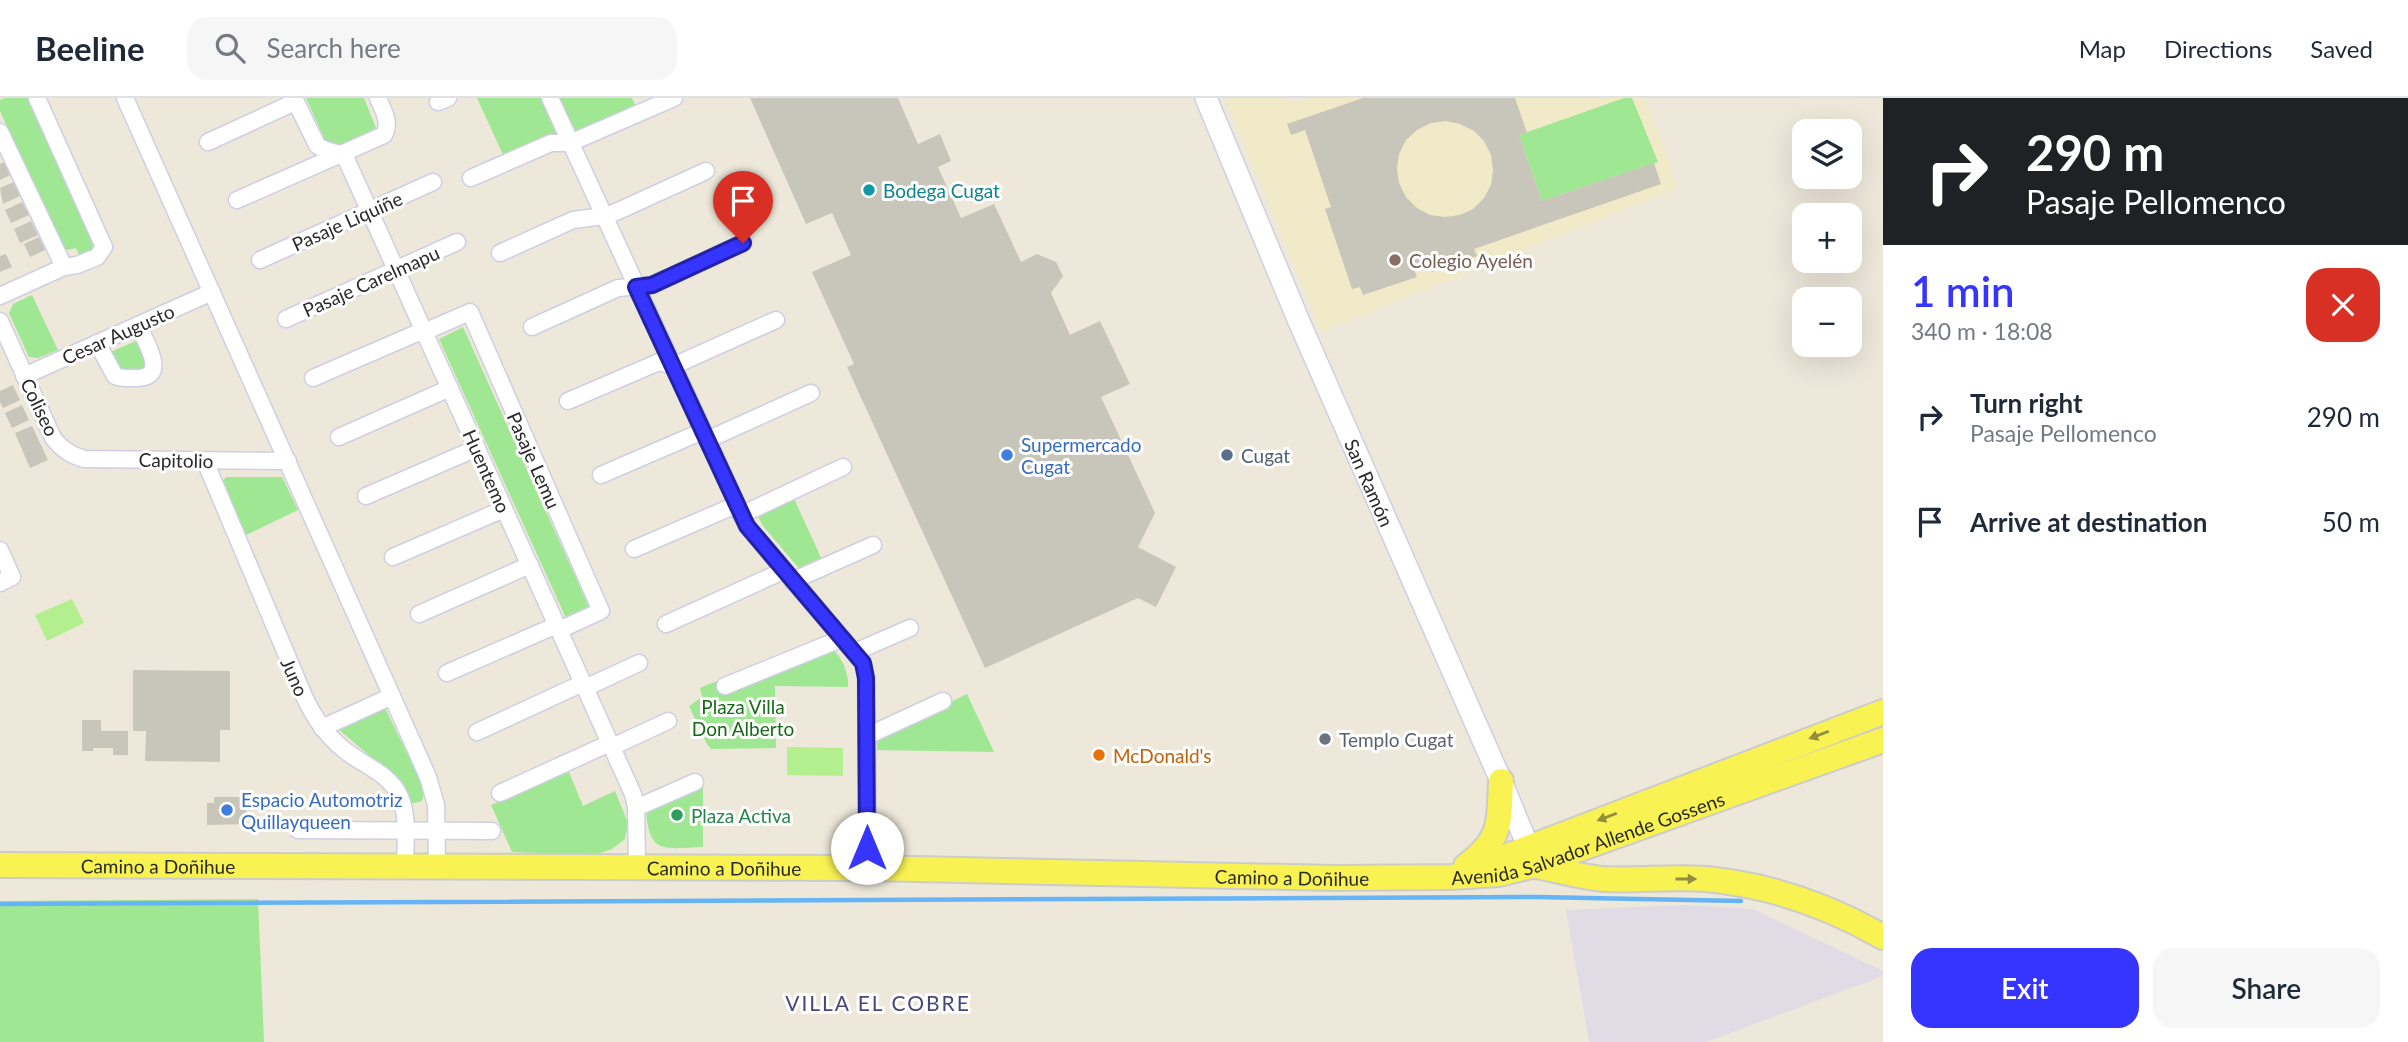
<!DOCTYPE html>
<meta charset="utf-8">
<style>
body{margin:0;font-family:Lato,sans-serif;background:#f6f6f7;color:#1f2937;height:100vh;display:flex;flex-direction:column;font-size:26px;white-space:nowrap}
*{box-sizing:border-box;margin:0}
p{font-size:23px;color:#747a83}
.icon{flex:none;width:38px;height:38px;fill:none;stroke:currentColor;stroke-width:2;stroke-linecap:round;stroke-linejoin:round}
.map{position:relative;flex:1;overflow:hidden}
.side{display:flex;flex-direction:column;background:#fff;width:525px}
.side>*{flex:none}
.banner{background:#202124;color:#fff;overflow:hidden}
.buttons{position:absolute;left:1792px;top:21px;display:grid;gap:14px}
.buttons a{display:grid;place-items:center;width:70px;height:70px;border-radius:14px;background:#fff;box-shadow:0 7px 28px #0002;font-size:35px}
.pin{position:absolute;display:grid;place-items:center;width:60px;height:60px;color:#fff;margin:-72px -30px;border-radius:50% 50% 50% 0;rotate:-45deg;box-shadow:0 0 7px #0007}
.pin .icon{rotate:45deg}
.me{position:absolute;width:77px;margin:-38px;rotate:0deg;stroke-linejoin:round;filter:drop-shadow(0 0 5px #0008)}
.turn{display:flex;align-items:center;gap:24px;height:147px;padding:0 28px;font-size:32px}
.turn .icon{width:91px;height:91px;stroke-width:2.5}
.turn b{display:block;font-size:49px;line-height:60px}
.round{display:grid;place-items:center;flex:none;width:74px;height:74px;border-radius:21px;background:#f6f6f7}
.headline{display:flex;align-items:center;justify-content:space-between;height:119px;padding:0 28px}
h1{font-size:42px;font-weight:600;line-height:52px;color:#3635ff}
.primary-button{display:flex;gap:14px;margin-top:auto;padding:14px 28px}
.primary-button a{flex:1;height:80px;border-radius:21px;background:#3635ff;color:#fff;font-size:28px;font-weight:600;line-height:80px;text-align:center}
.primary-button a+a{background:#f6f6f7;color:#1f2937}
ul{padding:0;list-style:none}
li{display:flex;align-items:center;gap:21px;height:105px;padding:0 28px}
li div{flex:1}
li b{display:block;font-size:26px}
li em{font-style:normal}
header{display:flex;align-items:center;gap:42px;box-sizing:border-box;height:98px;padding:0 35px;background:#fff;border-bottom:2px solid #e0e1e3}
header strong{font-size:33px}
nav{display:flex;gap:38px;margin-inline-start:auto;font-size:24px}
.search{width:490px;height:63px;background:#f6f6f7;display:flex;align-items:center;gap:18px;box-sizing:border-box;padding:0 24px;border-radius:21px;color:#747a83;font-size:26px}
main{display:flex;flex:1;min-height:0}
.map>svg:first-child{display:block}
.industrial{fill:#e0dbe4}
.education{fill:#f0eac8}
.green{fill:#9fe793}
.pitch{fill:#b3ef8e}
.lines{fill:none;stroke-linecap:round;stroke-linejoin:round}
.stream{stroke:#66b4f6;stroke-width:4.5}
.building{fill:#c8c5ba;fill-rule:evenodd}
.street-casing{stroke:#cfcfe3;stroke-width:19}
.secondary-casing{stroke:#cfcfe3;stroke-width:24}
.primary-casing{stroke:#ccc;stroke-width:28}
.street{stroke:#fff;stroke-width:16}
.secondary{stroke:#fff;stroke-width:21}
.primary{stroke:#f9f253;stroke-width:24}
.oneway{fill:#918e3e}
.route-casing{stroke:#2322a6;stroke-width:18}
.route{stroke:#3635ff;stroke-width:12}
.culture-dot{fill:#0f9aa8;stroke:#fff;stroke-width:2.5}
.education-dot{fill:#8d6e63;stroke:#fff;stroke-width:2.5}
.shop-dot{fill:#3f7fe0;stroke:#fff;stroke-width:2.5}
.service-dot{fill:#5c6f8a;stroke:#fff;stroke-width:2.5}
.worship-dot{fill:#6b7280;stroke:#fff;stroke-width:2.5}
.food-dot{fill:#e8710a;stroke:#fff;stroke-width:2.5}
.leisure-dot{fill:#2e9e5b;stroke:#fff;stroke-width:2.5}
.labels{text-anchor:middle;dominant-baseline:central;stroke-width:6;stroke-linejoin:round;paint-order:stroke}
.culture-label{font-size:19px;fill:#0d838f;stroke:#fff;text-anchor:start}
.street-label{font-size:19px;fill:#292929;stroke:#fff}
.education-label{font-size:19px;fill:#785e54;stroke:#fff;text-anchor:start}
.shop-label{font-size:19px;fill:#366cbe;stroke:#fff;text-anchor:start}
.service-label{font-size:19px;fill:#4e5e75;stroke:#fff;text-anchor:start}
.park-label{font-size:19px;fill:#176a15;stroke:#fff}
.worship-label{font-size:19px;fill:#5b616d;stroke:#fff;text-anchor:start}
.food-label{font-size:19px;fill:#c56008;stroke:#fff;text-anchor:start}
.leisure-label{font-size:19px;fill:#27864d;stroke:#fff;text-anchor:start}
.neighbourhood-label{font-size:21px;letter-spacing:2px;fill:#48477d;stroke:#fff}
</style>
<header>
<strong>Beeline</strong>
<div class="search"><svg class="icon" aria-label="search" viewBox="0 0 24 24"><circle cx="10" cy="10" r="6"/><path d="M15 15l6 6"/></svg>Search here</div>
<nav><a>Map</a><a>Directions</a><a>Saved</a></nav>
</header>
<main>
<div class="map">
<svg width="1883" height="944" viewBox="0 0 1883 944">
<rect width="100%" height="100%" fill="#ede8da"/>
<path class="industrial" d="M 1684,807 L 1753,811 L 1883,873 L 1883,878 L 1706,944 L 1589,944 L 1566,812 Z"/>
<path class="education" d="M 1225,0 L 1289,0 L 1292,6 L 1310,0 L 1645,0 L 1678,90 L 1321,234 Z"/>
<g class="green">
<path d="M 5,0 L 29,0 L 97,151 L 80,159 L 76,150 L 62,153 L 0,13 L 0,2 Z"/>
<path d="M 306,0 L 364,0 L 376,30 L 341,47 L 326,44 Z"/>
<path d="M 477,0 L 632,0 L 637,11 L 582,34 L 505,61 Z"/>
<path d="M 1624,0 L 1632,0 L 1658,64 L 1542,103 L 1519,37 Z"/>
<path d="M 32,197 L 58,252 L 38,260 L 29,259 L 9,215 L 13,206 Z"/>
<path d="M 463,229 L 589,509 L 566,520 L 439,241 Z"/>
<path d="M 136,243 L 149,273 L 116,274 L 108,255 Z"/>
<path d="M 226,379 L 282,379 L 298,412 L 246,437 L 223,383 Z"/>
<path d="M 792,396 L 823,464 L 802,474 L 763,428 L 755,413 Z"/>
<path d="M 834,552 C 843,562 849,576 848,589 L 775,588 L 776,650 L 711,651 L 707,646 L 689,608 L 702,599 L 700,590 L 717,583 L 724,593 Z"/>
<path d="M 967,596 L 994,654 L 877,652 L 877,639 Z"/>
<path d="M 384,608 L 425,692 L 422,703 L 410,706 L 398,682 L 337,630 Z"/>
<path d="M 569,674 L 583,708 L 615,693 L 628,725 L 625,741 L 612,751 L 594,757 L 512,754 L 491,707 Z"/>
<path d="M 703,687 L 703,749 C 665,750 649,758 646,712 Z"/>
<path d="M 258,801 L 264,944 L 0,944 L 0,803 Z"/>
</g>
<g class="pitch">
<path d="M 72,501 L 84,525 L 47,543 L 35,517 Z"/>
<path d="M 787,649 L 843,650 L 843,678 L 787,677 Z"/>
</g>
<g class="lines">
<path class="stream" d="M 0,806 L 1537,799 L 1741,803"/>
</g>
<g class="building">
<path d="M 750,0 L 898,0 L 918,46 L 940,36 L 951,63 L 938,69 L 961,120 L 994,106 L 1021,164 L 1037,156 L 1056,164 L 1063,178 L 1051,195 L 1070,237 L 1100,223 L 1130,286 L 1101,299 L 1155,415 L 1138,449 L 1176,469 L 1156,509 L 1138,500 L 985,570 L 847,269 L 854,266 L 812,174 L 851,157 L 832,115 L 806,126 Z"/>
<path d="M 1363,0 L 1515,0 L 1527,35 L 1519,37 L 1542,103 L 1654,65 L 1661,86 L 1474,151 L 1477,158 L 1432,174 L 1430,167 L 1414,172 L 1417,179 L 1363,197 L 1360,189 L 1352,191 L 1325,111 L 1331,109 L 1305,32 L 1291,37 L 1287,26 ZM 1446,23 L 1460,26 L 1474,33 L 1484,43 L 1491,57 L 1493,72 L 1491,87 L 1484,100 L 1473,111 L 1460,117 L 1445,119 L 1430,117 L 1417,110 L 1406,99 L 1399,85 L 1397,71 L 1399,56 L 1406,42 L 1417,32 L 1431,25 Z"/>
<path d="M 4,64 L 10,77 L 0,82 L 0,66 Z"/>
<path d="M 14,84 L 20,98 L 3,106 L 0,90 Z"/>
<path d="M 22,104 L 29,117 L 11,125 L 5,112 Z"/>
<path d="M 31,123 L 38,137 L 20,145 L 14,131 Z"/>
<path d="M 39,139 L 45,152 L 30,159 L 24,146 Z"/>
<path d="M 6,156 L 12,169 L 0,174 L 0,158 Z"/>
<path d="M 13,287 L 20,302 L 3,310 L 0,304 L 0,293 Z"/>
<path d="M 22,307 L 29,322 L 12,330 L 5,315 Z"/>
<path d="M 32,328 L 48,362 L 30,370 L 15,335 Z"/>
<path d="M 133,572 L 230,573 L 230,632 L 220,632 L 220,664 L 145,663 L 146,633 L 133,633 Z"/>
<path d="M 82,622 L 101,622 L 101,633 L 128,633 L 128,657 L 113,657 L 113,650 L 93,650 L 93,653 L 82,653 Z"/>
<path d="M 214,699 L 246,699 L 247,726 L 207,727 L 207,705 L 214,705 Z"/>
</g>
<g class="lines">
<defs>
<g id="street">
<path d="M 125,0 L 428,679 L 436,707 L 437,768"/>
<path d="M 294,0 L 317,47 C 326,56 339,51 347,63 L 633,696 L 636,708 L 637,769"/>
<path d="M 550,0 L 747,428 L 863,565 L 866,580 L 868,770"/>
<path d="M 438,4 L 448,0"/>
<path d="M 0,34 L 64,169"/>
<path d="M 208,44 L 295,4"/>
<path d="M 471,80 L 551,45 L 570,45 L 674,0"/>
<path d="M 237,102 L 384,37 C 391,24 383,12 378,0"/>
<path d="M 500,155 L 573,122 L 604,118 L 616,114 L 706,73"/>
<path d="M 260,162 L 433,84"/>
<path d="M 0,198 L 64,169 L 77,167 L 97,159 L 104,149 L 37,0"/>
<path d="M 286,221 L 457,144"/>
<path d="M 0,223 L 53,340 C 62,351 70,357 84,361 L 288,363"/>
<path d="M 532,229 L 618,190 L 652,187 L 743,145"/>
<path d="M 424,234 L 470,214 L 601,513 L 559,532"/>
<path d="M 97,245 L 115,278 C 123,281 130,280 138,280 C 169,279 145,243 138,227"/>
<path d="M 24,278 L 212,194"/>
<path d="M 313,280 L 424,232"/>
<path d="M 568,303 L 659,264 L 673,268 L 776,222"/>
<path d="M 339,339 L 450,290"/>
<path d="M 707,342 L 811,295"/>
<path d="M 205,363 L 304,598 C 314,620 327,639 347,654 C 365,668 390,676 400,699 C 409,719 405,747 405,769"/>
<path d="M 601,377 L 703,333"/>
<path d="M 366,398 L 477,350"/>
<path d="M 741,417 L 843,369"/>
<path d="M 634,451 L 736,407"/>
<path d="M 0,452 L 12,479 L 0,485"/>
<path d="M 393,459 L 504,411"/>
<path d="M 792,483 L 873,447"/>
<path d="M 419,516 L 530,467"/>
<path d="M 666,526 L 783,473"/>
<path d="M 855,554 L 910,530"/>
<path d="M 447,575 L 557,527"/>
<path d="M 725,588 L 843,540"/>
<path d="M 585,590 L 639,565"/>
<path d="M 322,630 L 392,598"/>
<path d="M 477,634 L 583,585"/>
<path d="M 867,638 L 943,603"/>
<path d="M 612,649 L 668,623"/>
<path d="M 500,695 L 610,645"/>
<path d="M 636,710 L 695,684"/>
<path d="M 298,732 L 492,733"/>
</g>
<g id="secondary">
<path id="s1" d="M 1206,0 L 1300,226 L 1501,683 L 1534,763"/>
</g>
<g id="primary">
<path id="s2" d="M 0,767 L 868,770 L 1335,780 L 1450,779 L 1499,776 L 1535,767 L 1883,642"/>
<path d="M 1484,767 L 1883,614"/>
<path d="M 1466,768 C 1502,741 1499,726 1501,683"/>
<path d="M 1535,768 C 1558,772 1581,779 1604,781 C 1638,783 1672,778 1706,781 C 1769,787 1829,808 1883,839"/>
</g>
</defs>
<use href="#street" class="street-casing"/>
<use href="#secondary" class="secondary-casing"/>
<use href="#primary" class="primary-casing"/>
<use href="#street" class="street"/>
<use href="#secondary" class="secondary"/>
<use href="#primary" class="primary"/>
</g>
<defs><path id="oneway-solid" d="M-6-.8H1V-3.2L6.5 0L1 3.2V.8H-6Z" transform="scale(1.75)"/></defs>
<g class="oneway">
<use href="#oneway-solid" transform="translate(1819 637) rotate(159)"/>
<use href="#oneway-solid" transform="translate(1607 719) rotate(159)"/>
<use href="#oneway-solid" transform="translate(1686 781)"/>
</g>
<g class="lines">
<defs>
<path id="route" d="M 743,145 L 652,187 L 636,189 L 747,428 L 863,565 L 866,580 L 867,750"/>
</defs>
<use href="#route" class="route-casing"/>
<use href="#route" class="route"/>
</g>
<circle class="culture-dot" cx="869" cy="92" r="7"/>
<circle class="education-dot" cx="1395" cy="162" r="7"/>
<g class="shop-dot">
<circle cx="1007" cy="357" r="7"/>
<circle cx="227" cy="712" r="7"/>
</g>
<circle class="service-dot" cx="1227" cy="357" r="7"/>
<circle class="worship-dot" cx="1325" cy="641" r="7"/>
<circle class="food-dot" cx="1099" cy="657" r="7"/>
<circle class="leisure-dot" cx="677" cy="717" r="7"/>
<g class="labels">
<g class="culture-label">
<text x="883" y="92">Bodega Cugat</text>
</g>
<g class="street-label">
<text transform="translate(347 123) rotate(-24)">Pasaje Liquiñe</text>
<text transform="translate(371 183) rotate(-24)">Pasaje Carelmapu</text>
<text transform="translate(118 236) rotate(-24)">Cesar Augusto</text>
<text transform="translate(40 309) rotate(64)">Coliseo</text>
<text transform="translate(176 362) rotate(1)">Capitolio</text>
<text transform="translate(534 362) rotate(66)">Pasaje Lemu</text>
<text transform="translate(487 373) rotate(66)">Huentemo</text>
<text stroke="none"><textPath href="#s1" startOffset="418">San Ramón</textPath></text>
<text transform="translate(295 579) rotate(66)">Juno</text>
<text stroke="none"><textPath href="#s2" startOffset="1594">Avenida Salvador Allende Gossens</textPath></text>
<text stroke="none"><textPath href="#s2" startOffset="158">Camino a Doñihue</textPath></text>
<text stroke="none"><textPath href="#s2" startOffset="724">Camino a Doñihue</textPath></text>
<text stroke="none"><textPath href="#s2" startOffset="1292">Camino a Doñihue</textPath></text>
</g>
<g class="education-label">
<text x="1409" y="162">Colegio Ayelén</text>
</g>
<g class="shop-label">
<text x="1021" y="346">Supermercado<tspan x="1021" dy="22">Cugat</tspan></text>
<text x="241" y="701">Espacio Automotriz<tspan x="241" dy="22">Quillayqueen</tspan></text>
</g>
<g class="service-label">
<text x="1241" y="357">Cugat</text>
</g>
<g class="park-label">
<text x="743" y="608">Plaza Villa<tspan x="743" dy="22">Don Alberto</tspan></text>
</g>
<g class="worship-label">
<text x="1339" y="641">Templo Cugat</text>
</g>
<g class="food-label">
<text x="1113" y="657">McDonald's</text>
</g>
<g class="leisure-label">
<text x="691" y="717">Plaza Activa</text>
</g>
<g class="neighbourhood-label">
<text x="878" y="904">VILLA EL COBRE</text>
</g>
</g>
</svg>
<div class="buttons">
<a><svg class="icon" aria-label="layers" viewBox="0 0 24 24"><path d="M12 4l9 5-9 5-9-5zM3 14l9 5 9-5"/></svg></a>
<a>+</a>
<a>−</a>
</div>
<div class="pin" style="left:743px;top:145px;background:#d93025"><svg class="icon" aria-label="arrive" viewBox="0 0 24 24"><path d="M6 21V4h12l-3 4 3 4H6"/></svg></div>
<svg class="me" style="left:867px;top:750px" viewBox="-20 -20 40 40"><circle r="19" fill="#fff"/><path d="M0-13L10 11 0 6-10 11z" fill="#3635ff"/></svg>
</div>
<section class="side">
<div class="banner">
<div class="turn"><svg class="icon" aria-label="right" viewBox="0 0 24 24"><path d="M7 20v-9h11M14 6l5 5-5 5"/></svg><div><b>290 m</b>Pasaje Pellomenco</div></div>
</div>
<div class="headline"><div><h1>1 min</h1><p>340 m · 18:08</p></div><a class="round" style="background:#d93025;color:#fff"><svg class="icon" aria-label="close" viewBox="0 0 24 24"><path d="M6 6l12 12M18 6L6 18"/></svg></a></div>
<ul>
<li><svg class="icon" aria-label="right" viewBox="0 0 24 24"><path d="M7 20v-9h11M14 6l5 5-5 5"/></svg><div><b>Turn right</b><p>Pasaje Pellomenco</p></div><em>290 m</em></li>
<li><svg class="icon" aria-label="arrive" viewBox="0 0 24 24"><path d="M6 21V4h12l-3 4 3 4H6"/></svg><div><b>Arrive at destination</b></div><em>50 m</em></li>
</ul>
<div class="primary-button"><a>Exit</a><a>Share</a></div>
</section>
</main>
